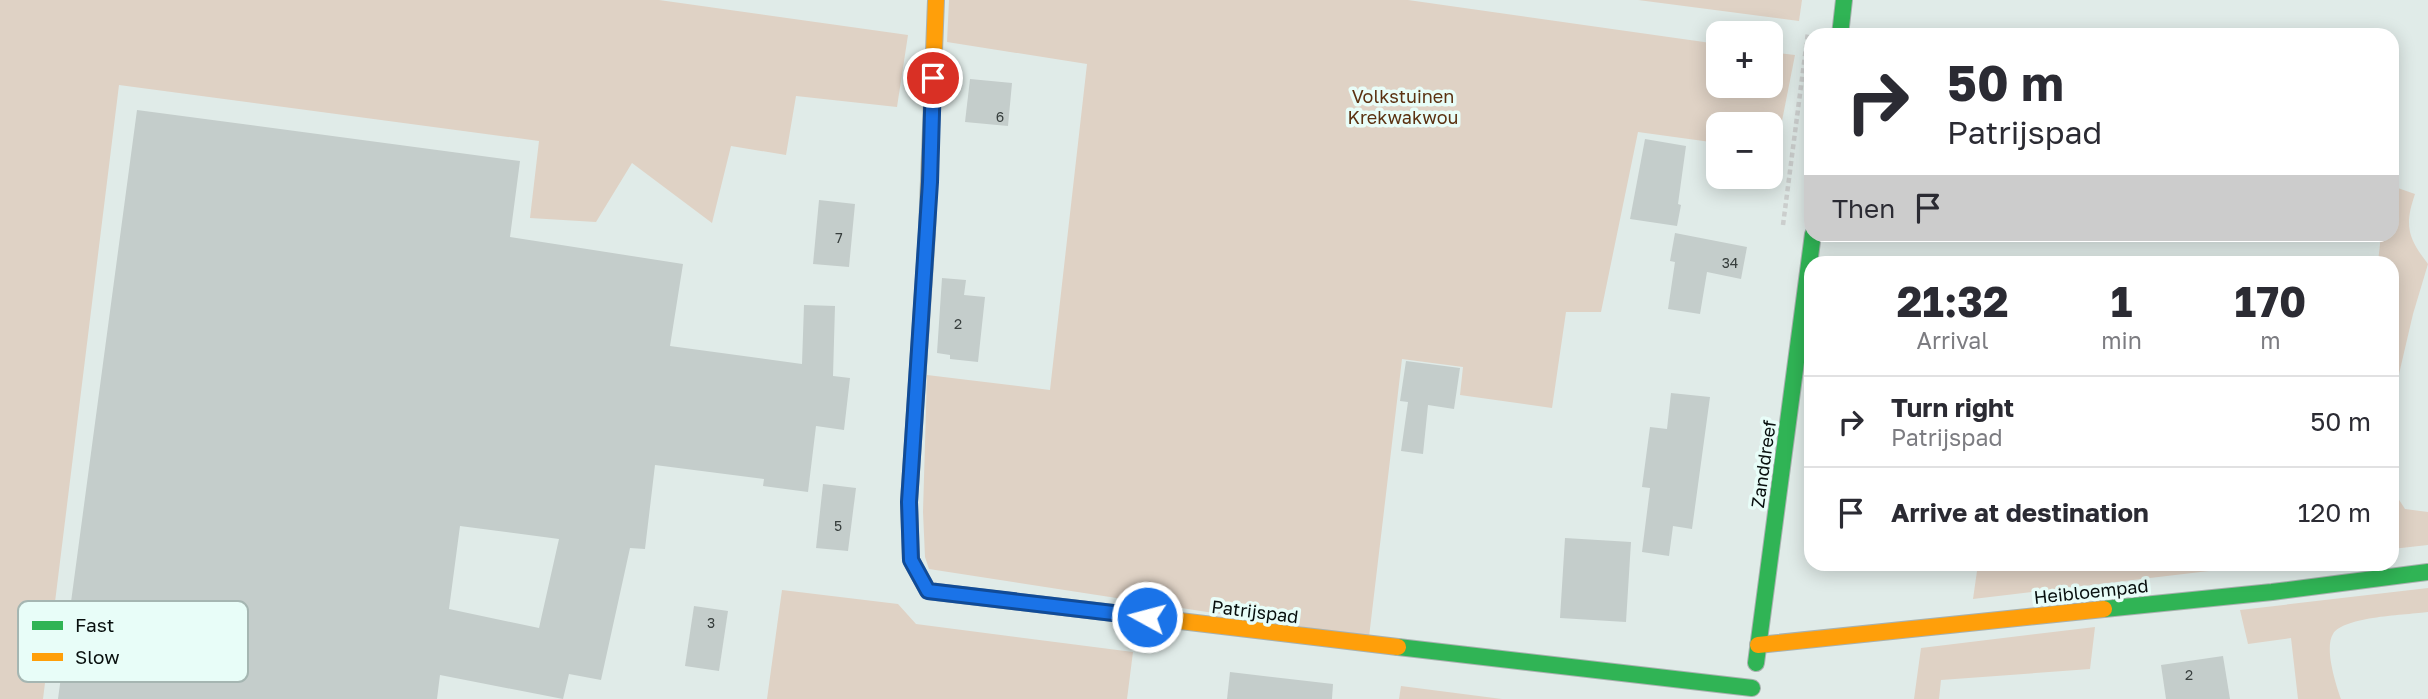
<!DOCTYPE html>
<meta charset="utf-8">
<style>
body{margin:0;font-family:"Golos Text",sans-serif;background:#f2f2f3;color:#2b2b33;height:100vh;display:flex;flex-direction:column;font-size:26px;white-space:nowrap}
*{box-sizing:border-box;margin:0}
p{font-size:23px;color:#7c7c81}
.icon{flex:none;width:38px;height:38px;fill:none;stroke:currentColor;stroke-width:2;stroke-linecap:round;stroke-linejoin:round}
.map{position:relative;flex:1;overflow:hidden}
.side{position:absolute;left:1804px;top:256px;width:595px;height:315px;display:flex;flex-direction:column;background:#fff;border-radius:21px;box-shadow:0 4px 18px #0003}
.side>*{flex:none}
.guide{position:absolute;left:1804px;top:28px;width:595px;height:214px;border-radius:21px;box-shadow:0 4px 18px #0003;background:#fff;color:#2b2b33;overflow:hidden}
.controls{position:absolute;left:1706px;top:21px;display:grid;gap:14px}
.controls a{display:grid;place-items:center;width:77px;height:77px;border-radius:14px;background:#fff;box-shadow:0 4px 18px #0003;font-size:35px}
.pin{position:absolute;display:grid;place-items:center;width:60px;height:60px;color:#fff;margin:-30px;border:4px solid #fff;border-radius:50%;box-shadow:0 2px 7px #0007}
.me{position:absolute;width:77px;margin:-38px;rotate:277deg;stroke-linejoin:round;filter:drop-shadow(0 0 5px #0008)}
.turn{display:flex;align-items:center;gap:24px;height:147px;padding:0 28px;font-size:32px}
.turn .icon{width:91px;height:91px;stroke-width:2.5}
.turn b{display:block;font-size:49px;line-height:60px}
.then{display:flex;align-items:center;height:66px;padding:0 28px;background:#0003;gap:14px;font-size:26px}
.eta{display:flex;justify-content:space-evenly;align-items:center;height:119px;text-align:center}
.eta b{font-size:42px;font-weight:700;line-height:49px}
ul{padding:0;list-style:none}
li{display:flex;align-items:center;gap:21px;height:91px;padding:0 28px;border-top:2px solid #e1e1e2}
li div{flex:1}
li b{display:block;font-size:26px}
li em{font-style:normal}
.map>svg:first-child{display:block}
.green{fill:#dfd2c5}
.building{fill:#c4cdcb;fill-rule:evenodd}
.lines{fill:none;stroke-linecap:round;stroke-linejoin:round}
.fast-casing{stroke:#a8b1af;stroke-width:18}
.slow-casing{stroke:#a8b1af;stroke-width:18}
.path{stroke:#cbcecd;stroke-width:4.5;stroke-dasharray:5 3.5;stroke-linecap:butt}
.fast{stroke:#30b455;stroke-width:16}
.slow{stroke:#ff9f0a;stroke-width:16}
.route-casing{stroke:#114b97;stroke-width:18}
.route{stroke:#1a73e8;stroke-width:12}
.labels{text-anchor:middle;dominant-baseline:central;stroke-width:7;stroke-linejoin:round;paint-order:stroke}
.number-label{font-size:14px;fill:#373e3d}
.park-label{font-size:18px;fill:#5b3111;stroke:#e8fdf8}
.street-label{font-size:18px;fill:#080f0e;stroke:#e8fdf8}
.key{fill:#e8fdf8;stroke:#a5b6b2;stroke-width:2}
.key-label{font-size:19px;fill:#080f0e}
</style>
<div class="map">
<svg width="2428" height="699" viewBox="0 0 2428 699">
<rect width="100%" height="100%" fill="#e0ebe8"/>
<g class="green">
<path d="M 0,0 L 659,0 L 908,35 L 897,107 L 796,96 L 786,155 L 731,146 L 712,223 L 632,163 L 596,222 L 530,218 L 539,141 L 119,85 L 43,699 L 0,699 Z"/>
<path d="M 949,0 L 1408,0 L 1718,44 L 1718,86 L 1771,86 L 1771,52 L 1795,55 L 1776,151 L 1771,151 L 1771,124 L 1718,124 L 1718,143 L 1638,132 L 1601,312 L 1566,312 L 1552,408 L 1460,395 L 1463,367 L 1402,359 L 1369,637 L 929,569 L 925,557 L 923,512 L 927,375 L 1050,390 L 1087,64 L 947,42 Z"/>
<path d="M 1638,0 L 1802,0 L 1799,21 Z"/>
<path d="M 2392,186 L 2415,194 C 2404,226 2408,238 2428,264 L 2413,314 L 2392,404 L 2392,262 L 2378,262 L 2381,235 L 2392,234 Z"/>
<path d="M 2392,489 L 2405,509 L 2428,512 L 2428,545 L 2392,549 Z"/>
<path d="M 1978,564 L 2268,564 L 1973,599 Z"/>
<path d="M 2428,588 L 2428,612 C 2407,615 2344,616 2333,634 C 2324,648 2336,685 2341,699 L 2298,699 L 2291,638 L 2248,644 L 2240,610 Z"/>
<path d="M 782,590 L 898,604 L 916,624 L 1133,652 L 1127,699 L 767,699 Z"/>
<path d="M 2095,627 L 2090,669 L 1941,680 L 1939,699 L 1914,699 L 1921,648 Z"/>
<path d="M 1401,686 L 1502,699 L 1399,699 Z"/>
</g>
<g class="building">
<path d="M 970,79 L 1012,83 L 1008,126 L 965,122 Z"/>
<path d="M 137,110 L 520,161 L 510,237 L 683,264 L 670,346 L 802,364 L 804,305 L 835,306 L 833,376 L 850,378 L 844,430 L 816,426 L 808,492 L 763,486 L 764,479 L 655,465 L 645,549 L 630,548 L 601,680 L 569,674 L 563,699 L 440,675 L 437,699 L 58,699 ZM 460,526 L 559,539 L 539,628 L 449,609 Z"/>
<path d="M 1645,139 L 1686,146 L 1678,204 L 1681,205 L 1677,226 L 1630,219 Z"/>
<path d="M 819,200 L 855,204 L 849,267 L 813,264 Z"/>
<path d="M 1675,233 L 1747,247 L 1741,279 L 1707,272 L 1700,314 L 1668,309 L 1675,262 L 1670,261 Z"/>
<path d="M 942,278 L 966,280 L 964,295 L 985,297 L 978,362 L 950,359 L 950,355 L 937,353 Z"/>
<path d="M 1406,361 L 1460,368 L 1454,409 L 1428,405 L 1423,454 L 1401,451 L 1408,402 L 1400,401 Z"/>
<path d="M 1671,393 L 1710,397 L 1692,529 L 1673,526 L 1669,556 L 1642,552 L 1650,488 L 1642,487 L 1650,427 L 1667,429 Z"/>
<path d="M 823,484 L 856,488 L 848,551 L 816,548 Z"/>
<path d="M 1565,538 L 1631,542 L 1626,622 L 1560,618 Z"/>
<path d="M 694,606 L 728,611 L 719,671 L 685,666 Z"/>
<path d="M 2223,656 L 2230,699 L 2166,699 L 2161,665 Z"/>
<path d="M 1230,672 L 1333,684 L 1332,699 L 1227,699 Z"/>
</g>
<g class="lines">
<defs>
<g id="fast">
<path d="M 1840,35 L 1844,0"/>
<path d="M 927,232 L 909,502 L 911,560 L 928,591 L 1130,615"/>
<path d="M 2104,609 L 2272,592 L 2428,572"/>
<path d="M 1398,647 L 1752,688"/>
<path d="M 1756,663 L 1813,234"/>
</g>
<g id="slow">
<path d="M 927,232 L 936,0"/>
<path d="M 1130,615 L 1398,647"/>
<path d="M 1758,645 L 2104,609"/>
</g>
</defs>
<use href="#fast" class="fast-casing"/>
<use href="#slow" class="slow-casing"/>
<path class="path" d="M 1783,225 L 1808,32"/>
<use href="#fast" class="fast"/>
<use href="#slow" class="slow"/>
</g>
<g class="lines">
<defs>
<path id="route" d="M 933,78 L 930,182 L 909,502 L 911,560 L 928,591 L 1147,617"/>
</defs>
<use href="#route" class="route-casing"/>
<use href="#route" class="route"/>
</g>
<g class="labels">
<g class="number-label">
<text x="1000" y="116">6</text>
<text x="839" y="237">7</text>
<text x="1730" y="262">34</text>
<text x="958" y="323">2</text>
<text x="838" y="525">5</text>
<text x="711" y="622">3</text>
<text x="2189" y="674">2</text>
</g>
<g class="park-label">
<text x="1403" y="96">Volkstuinen<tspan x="1403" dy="21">Krekwakwou</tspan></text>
</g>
<g class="street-label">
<text transform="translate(1763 464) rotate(-82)">Zanddreef</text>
<text transform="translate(2091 591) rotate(-6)">Heibloempad</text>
<text transform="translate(1255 611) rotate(7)">Patrijspad</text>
</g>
</g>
<rect x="18" y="601" width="230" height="81" rx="10" class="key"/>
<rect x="32" y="621" width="31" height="9" fill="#30b455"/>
<rect x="32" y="653" width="31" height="8" fill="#ff9f0a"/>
<g class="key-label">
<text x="75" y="632">Fast</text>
<text x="75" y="664">Slow</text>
</g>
</svg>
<div class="controls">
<a>+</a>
<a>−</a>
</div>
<div class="pin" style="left:933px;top:78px;background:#d93025"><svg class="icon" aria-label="arrive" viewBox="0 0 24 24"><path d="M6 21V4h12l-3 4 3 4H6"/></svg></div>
<svg class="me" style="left:1147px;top:617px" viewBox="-20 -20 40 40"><circle r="17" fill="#1a73e8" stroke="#fff" stroke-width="3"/><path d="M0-11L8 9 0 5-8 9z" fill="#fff"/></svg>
<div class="guide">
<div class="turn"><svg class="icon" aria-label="right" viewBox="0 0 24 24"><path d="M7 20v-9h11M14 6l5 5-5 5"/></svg><div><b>50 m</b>Patrijspad</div></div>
<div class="then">Then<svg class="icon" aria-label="arrive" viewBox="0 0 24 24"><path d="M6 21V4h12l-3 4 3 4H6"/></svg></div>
</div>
<section class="side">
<div class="eta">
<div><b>21:32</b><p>Arrival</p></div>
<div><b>1</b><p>min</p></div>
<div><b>170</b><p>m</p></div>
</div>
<ul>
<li><svg class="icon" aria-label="right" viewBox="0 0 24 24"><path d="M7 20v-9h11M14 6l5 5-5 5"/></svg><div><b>Turn right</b><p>Patrijspad</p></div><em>50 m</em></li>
<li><svg class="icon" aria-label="arrive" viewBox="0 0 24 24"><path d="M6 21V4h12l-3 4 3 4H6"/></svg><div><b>Arrive at destination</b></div><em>120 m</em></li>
</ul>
</section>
</div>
